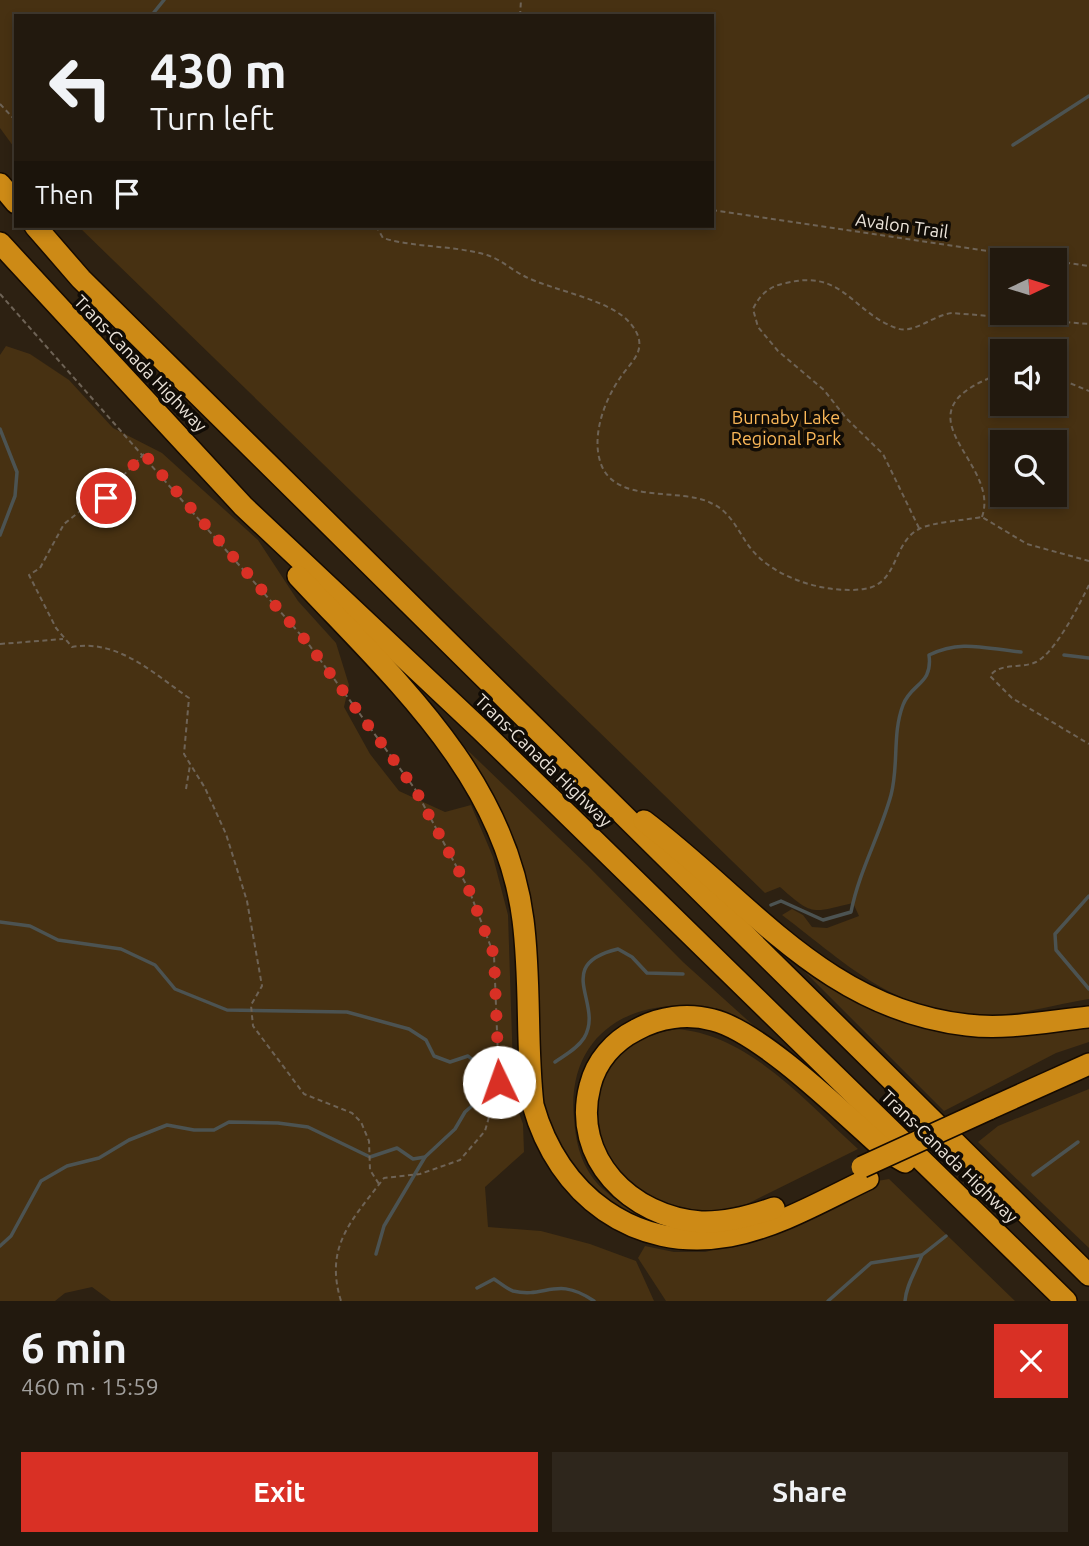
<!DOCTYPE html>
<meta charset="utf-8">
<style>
body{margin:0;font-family:Ubuntu,sans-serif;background:#2e261c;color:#f1f3f6;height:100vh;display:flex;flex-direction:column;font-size:26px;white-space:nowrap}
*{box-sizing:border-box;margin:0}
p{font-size:23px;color:#a2a09e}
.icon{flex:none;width:38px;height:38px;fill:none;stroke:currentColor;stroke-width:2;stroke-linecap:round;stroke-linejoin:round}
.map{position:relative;height:1301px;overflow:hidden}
.details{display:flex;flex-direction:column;background:#22190e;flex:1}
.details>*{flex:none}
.top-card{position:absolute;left:14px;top:14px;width:700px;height:214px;border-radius:0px;box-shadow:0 4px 10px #0003,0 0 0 2px #3f382e;background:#22190e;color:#f1f3f6;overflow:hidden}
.needle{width:46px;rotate:86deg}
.tools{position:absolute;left:990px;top:248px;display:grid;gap:14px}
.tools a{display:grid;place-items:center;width:77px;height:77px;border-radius:0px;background:#22190e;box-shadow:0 4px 10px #0003,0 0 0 2px #3f382e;font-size:35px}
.pin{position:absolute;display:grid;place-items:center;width:60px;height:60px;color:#fff;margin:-30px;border:4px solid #fff;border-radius:50%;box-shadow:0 2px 7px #0007}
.me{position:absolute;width:77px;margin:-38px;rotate:357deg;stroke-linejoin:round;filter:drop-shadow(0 0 5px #0008)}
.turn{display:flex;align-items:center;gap:24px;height:147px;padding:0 21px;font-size:32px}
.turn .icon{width:91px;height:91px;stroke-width:2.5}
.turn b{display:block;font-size:49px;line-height:60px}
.then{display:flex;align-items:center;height:66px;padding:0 21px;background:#0003;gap:14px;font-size:26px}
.round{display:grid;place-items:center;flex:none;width:74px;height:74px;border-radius:0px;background:#2e261c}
.summary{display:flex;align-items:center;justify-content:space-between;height:119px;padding:0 21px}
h1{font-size:42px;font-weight:700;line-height:52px}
.cta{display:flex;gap:14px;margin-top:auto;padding:14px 21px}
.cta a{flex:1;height:80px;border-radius:0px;background:#d93025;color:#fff;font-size:28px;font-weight:700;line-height:80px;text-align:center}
.cta a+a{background:#2e261c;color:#f1f3f6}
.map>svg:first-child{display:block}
.green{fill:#473112;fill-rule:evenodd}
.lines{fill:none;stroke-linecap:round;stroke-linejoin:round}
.stream{stroke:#4c5352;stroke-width:3.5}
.highway-casing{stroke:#150a00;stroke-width:24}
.path{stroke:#6e6356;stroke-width:2;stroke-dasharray:5 3.5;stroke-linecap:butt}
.highway{stroke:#cd8a16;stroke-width:21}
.highway-bridge-casing{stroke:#150a00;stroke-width:24;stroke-linecap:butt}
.highway-bridge{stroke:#cd8a16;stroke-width:21}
.route{stroke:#d93025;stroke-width:12;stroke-dasharray:0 21.6}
.labels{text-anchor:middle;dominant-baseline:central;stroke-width:7;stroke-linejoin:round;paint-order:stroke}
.street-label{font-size:18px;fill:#eae2d8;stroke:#110c06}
.park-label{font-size:18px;fill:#fbb859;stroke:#110c06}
</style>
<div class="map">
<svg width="1089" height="1301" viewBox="0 0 1089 1301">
<rect width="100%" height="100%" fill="#2d2112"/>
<g class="green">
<path d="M 0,0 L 1089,0 L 1089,999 C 1057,1004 1021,1015 988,1015 C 895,1014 852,968 782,915 L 792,909 L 803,915 L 812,927 L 827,928 L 859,916 L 853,903 C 811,913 813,916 780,887 L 765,893 L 78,226 L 712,226 L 712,16 L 16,16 L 16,150 L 0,128 ZM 1003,261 L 1055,261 L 1055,313 L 1003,313 ZM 1003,352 L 1055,352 L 1055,404 L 1003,404 ZM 1003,443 L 1055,443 L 1055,495 L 1003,495 Z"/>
<path d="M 6,346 L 30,354 L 69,380 L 113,428 L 162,453 L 258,540 L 298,601 L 336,643 L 349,685 L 344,707 L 370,754 L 399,791 L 445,812 L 471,805 L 493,857 L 508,915 L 514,1099 L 523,1124 L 524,1152 L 485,1187 L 488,1227 L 541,1231 L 590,1244 L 636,1261 L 654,1301 L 111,1301 L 92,1287 L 65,1293 L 55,1301 L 0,1301 L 0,355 Z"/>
<path d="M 457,740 L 587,865 L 683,962 L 765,1036 C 756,1030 747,1022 738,1018 C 657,985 564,1020 574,1119 C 576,1147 583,1171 604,1190 C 622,1207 647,1216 669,1225 L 664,1232 L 588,1190 L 539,1109 L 525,902 Z"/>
<path d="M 804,971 C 836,991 869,1011 905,1023 C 959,1041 1033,1030 1089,1025 L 1089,1042 L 1056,1053 L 944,1111 Z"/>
<path d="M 676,1029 C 749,1034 807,1103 858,1149 L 747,1204 L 726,1209 L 692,1212 L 660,1203 L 616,1176 L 592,1128 L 602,1077 L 614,1059 L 628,1045 L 642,1037 Z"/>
<path d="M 1089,1089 L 1089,1248 L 978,1142 L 998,1126 Z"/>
<path d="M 889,1179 L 1015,1301 L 666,1301 L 638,1258 L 645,1246 L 674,1252 L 705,1252 L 734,1245 L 877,1181 Z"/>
</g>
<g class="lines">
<g class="stream">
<path d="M 151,16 L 164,0"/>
<path d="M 1013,145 L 1089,96"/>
<path d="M 0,429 L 17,472 L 15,496 L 0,535"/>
<path d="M 1064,655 L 1089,658"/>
<path d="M 1089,896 L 1055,934 L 1056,950 L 1089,989"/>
<path d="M 771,905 L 781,901 L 823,920 L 851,912 C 859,871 880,835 891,795 C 899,765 892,734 903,705 C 911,683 933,685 929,655 C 962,639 986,649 1021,652"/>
<path d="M 0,922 L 30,926 L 58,940 L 121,949 L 155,965 L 175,989 L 227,1010 L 347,1012 L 409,1029 L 426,1040 L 434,1056 L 450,1062 L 468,1056 L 495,1078"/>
<path d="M 555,1062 C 565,1055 577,1049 584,1038 C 605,1004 551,965 618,949 L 632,957 L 647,973 L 683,974"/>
<path d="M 1033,1175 L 1078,1142"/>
<path d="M 0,1246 L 11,1236 L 41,1181 L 67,1166 L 99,1158 L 129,1140 L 167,1125 L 194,1130 L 214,1130 L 229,1122 L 278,1123 L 308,1127 L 370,1157 L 397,1148 L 413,1159 L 425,1157 L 455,1129 L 465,1112 L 491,1089 L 499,1072"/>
<path d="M 376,1254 L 384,1226 L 425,1157"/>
<path d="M 477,1288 L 494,1279 C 500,1283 507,1289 513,1291 C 546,1299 556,1275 594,1301"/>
<path d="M 828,1301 L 871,1263 L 922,1255 L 946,1236"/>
<path d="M 905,1301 C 906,1285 916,1271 922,1255"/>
</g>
<defs>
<g id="highway">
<path d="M 0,184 L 16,203"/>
<path d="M 35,226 L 81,279 L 1089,1275"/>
<path d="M 0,243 L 243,506 L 480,729 L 1066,1301"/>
<path d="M 298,576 C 392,677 505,776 523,920 C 531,982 526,1044 533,1105 C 558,1195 634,1253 730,1236 C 778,1227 824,1200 868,1179"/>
<path d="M 644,821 C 750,901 825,1009 967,1025 C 1007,1030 1049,1021 1089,1017"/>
<path d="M 989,1109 L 1089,1064"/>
<path d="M 774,1208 C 751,1216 725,1223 701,1222 C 631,1217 571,1158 590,1086 C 596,1061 614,1041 636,1030 C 659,1017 687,1013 713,1020 C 762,1032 846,1116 886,1151 L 905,1162"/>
</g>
</defs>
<use href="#highway" class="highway-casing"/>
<g class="path">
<path d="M 520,16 L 521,0"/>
<path d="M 0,104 L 16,121"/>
<path d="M 712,210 L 1089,266"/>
<path d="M 376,226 L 383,238 C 416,248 453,245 487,255 C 500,259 512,270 524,276 C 553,291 610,299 630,323 C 637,331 642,341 638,352 C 634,362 625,370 620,378 C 604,401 591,437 601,464 C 616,505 680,487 711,503 C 733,513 738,533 752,550 C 776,579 827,594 864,589 C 899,584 892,543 919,529 C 932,522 966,520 982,517 L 1027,544 L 1089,561"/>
<path d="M 0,294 L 307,642 L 415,789 L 469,890 L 494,955 L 499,1082 L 485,1131 L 460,1160 L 420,1174 L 384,1178 C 352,1220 324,1246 341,1301"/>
<path d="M 1055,377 L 1089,391"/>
<path d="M 144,454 L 115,484 L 106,498 L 79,512 L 64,524 L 40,568 L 29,575 L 56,628 L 72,647 C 118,639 153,673 189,698 L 184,754 L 205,788 L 226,834 L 247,901 L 262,986 L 251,1005 L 253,1026 L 304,1094 L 352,1113 L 361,1122 L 369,1141 L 370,1170 L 379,1184"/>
<path d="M 982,517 C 1002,460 887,413 1003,373"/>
<path d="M 919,528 L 883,454 L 846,418 L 824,390 L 778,351 L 758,327 L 753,309 C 760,294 770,286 786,283 C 843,269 851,311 896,328 C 913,335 933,315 952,313 L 1089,324"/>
<path d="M 1089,585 C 1079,605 1056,652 1036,662 C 1022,669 1000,662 990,676 L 1012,698 L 1089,744"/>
<path d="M 0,644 L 63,639"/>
<path d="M 186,789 L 190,765"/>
</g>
<use href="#highway" class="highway"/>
<defs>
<path id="highway-bridge" d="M 862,1167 L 989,1109"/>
</defs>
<use href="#highway-bridge" class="highway-bridge-casing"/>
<use href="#highway-bridge" class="highway-bridge"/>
</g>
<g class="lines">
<path class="route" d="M 106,498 L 115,484 L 144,454 L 307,642 L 415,789 L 469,890 L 494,955 L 499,1082"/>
</g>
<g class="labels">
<g class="street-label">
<text transform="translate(902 225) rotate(8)">Avalon Trail</text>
<text transform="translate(141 363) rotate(46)">Trans-Canada Highway</text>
<text transform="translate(544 760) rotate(44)">Trans-Canada Highway</text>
<text transform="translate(950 1156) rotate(44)">Trans-Canada Highway</text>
</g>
<g class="park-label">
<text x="786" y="417">Burnaby Lake<tspan x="786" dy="21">Regional Park</tspan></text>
</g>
</g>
</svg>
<div class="tools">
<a><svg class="needle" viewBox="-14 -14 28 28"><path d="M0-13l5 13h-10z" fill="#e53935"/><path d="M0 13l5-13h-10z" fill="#a2a09e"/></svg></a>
<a><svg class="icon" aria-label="sound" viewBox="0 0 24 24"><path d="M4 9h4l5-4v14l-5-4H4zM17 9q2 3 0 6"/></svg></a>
<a><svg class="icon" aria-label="search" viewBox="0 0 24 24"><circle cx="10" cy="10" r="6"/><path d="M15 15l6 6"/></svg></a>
</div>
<div class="pin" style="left:106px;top:498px;background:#d93025"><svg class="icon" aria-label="arrive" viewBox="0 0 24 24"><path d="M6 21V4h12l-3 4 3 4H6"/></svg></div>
<svg class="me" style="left:499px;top:1082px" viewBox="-20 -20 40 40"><circle r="19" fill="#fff"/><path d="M0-13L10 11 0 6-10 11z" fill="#d93025"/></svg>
<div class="top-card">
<div class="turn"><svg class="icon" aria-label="left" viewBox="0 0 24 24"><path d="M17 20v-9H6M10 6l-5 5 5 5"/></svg><div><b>430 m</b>Turn left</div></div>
<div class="then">Then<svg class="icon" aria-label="arrive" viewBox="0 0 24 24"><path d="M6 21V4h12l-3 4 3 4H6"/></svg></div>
</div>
</div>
<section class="details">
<div class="summary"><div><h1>6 min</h1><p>460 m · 15:59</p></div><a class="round" style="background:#d93025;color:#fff"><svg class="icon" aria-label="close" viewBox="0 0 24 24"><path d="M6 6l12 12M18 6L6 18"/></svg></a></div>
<div class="cta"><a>Exit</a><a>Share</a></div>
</section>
